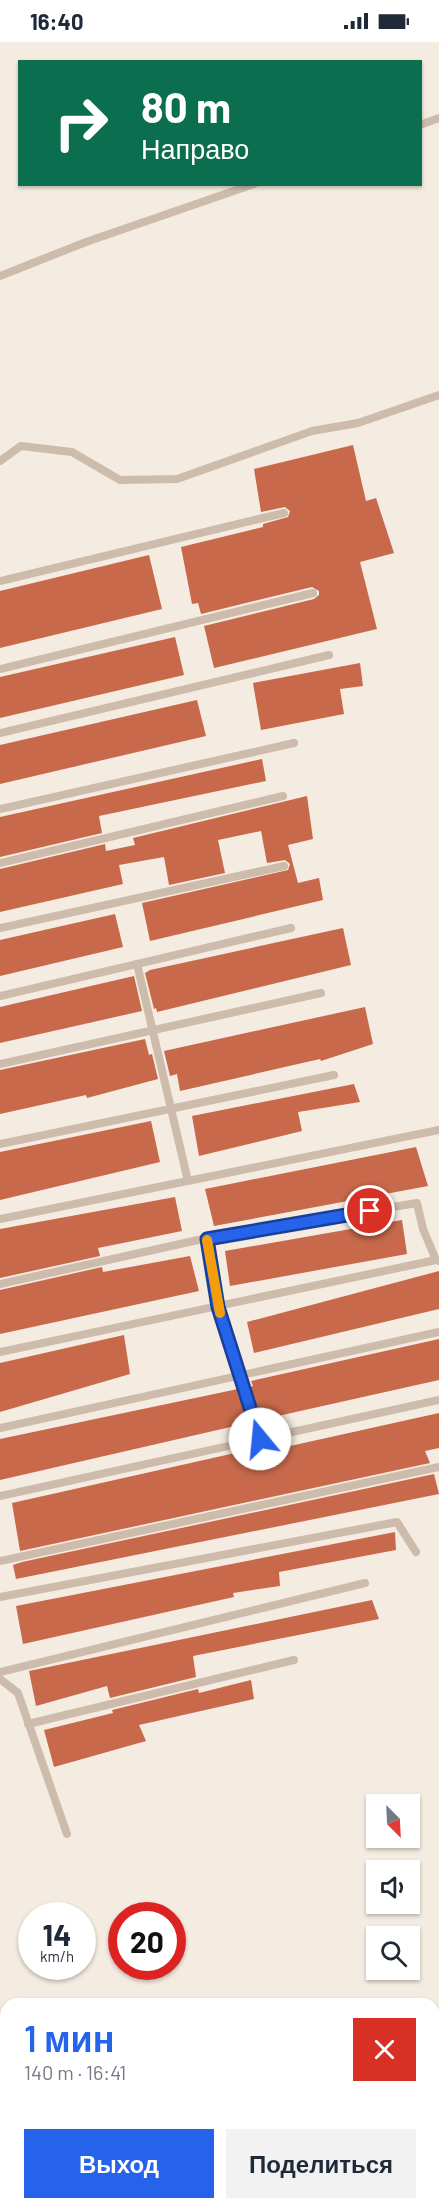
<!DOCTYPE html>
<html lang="ru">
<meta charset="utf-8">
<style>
body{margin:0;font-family:Barlow,sans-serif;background:#f2f2f3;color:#1f2937;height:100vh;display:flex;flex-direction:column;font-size:22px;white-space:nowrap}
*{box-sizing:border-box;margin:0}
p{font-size:20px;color:#747a83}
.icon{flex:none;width:33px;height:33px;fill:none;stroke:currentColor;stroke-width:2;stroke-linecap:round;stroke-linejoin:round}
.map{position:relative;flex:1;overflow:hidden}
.drawer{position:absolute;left:0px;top:1956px;width:440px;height:212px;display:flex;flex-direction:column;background:#fff;border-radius:18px 18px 0 0;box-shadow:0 2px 4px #0004}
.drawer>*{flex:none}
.hud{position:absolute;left:18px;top:18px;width:404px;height:126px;border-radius:0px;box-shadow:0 2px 4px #0004;background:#0b6e4f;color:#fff;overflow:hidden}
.needle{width:39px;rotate:156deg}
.fabs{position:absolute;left:366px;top:1752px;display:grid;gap:12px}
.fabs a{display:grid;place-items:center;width:54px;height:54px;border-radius:0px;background:#fff;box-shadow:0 2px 4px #0004;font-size:30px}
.speed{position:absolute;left:18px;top:1860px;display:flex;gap:12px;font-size:30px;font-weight:700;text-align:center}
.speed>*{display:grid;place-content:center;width:78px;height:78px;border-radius:50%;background:#fff;box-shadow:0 2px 4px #0004;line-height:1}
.speed small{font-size:15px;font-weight:400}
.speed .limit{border:9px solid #d22;background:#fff;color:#111}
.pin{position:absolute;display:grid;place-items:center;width:51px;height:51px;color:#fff;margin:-26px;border:3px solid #fff;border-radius:50%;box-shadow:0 2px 6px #0007}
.me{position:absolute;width:66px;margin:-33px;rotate:343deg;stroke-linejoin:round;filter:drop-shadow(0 0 4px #0008)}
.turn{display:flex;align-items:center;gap:21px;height:126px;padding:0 24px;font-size:27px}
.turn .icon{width:78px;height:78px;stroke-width:2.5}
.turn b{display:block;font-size:42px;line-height:51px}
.round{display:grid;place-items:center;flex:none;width:63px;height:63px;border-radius:0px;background:#f2f2f3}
.summary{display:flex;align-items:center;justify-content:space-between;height:102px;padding:0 24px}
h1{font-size:36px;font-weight:600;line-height:45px;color:#2563eb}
.button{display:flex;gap:12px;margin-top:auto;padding:12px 24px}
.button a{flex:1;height:69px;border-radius:0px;background:#2563eb;color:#fff;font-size:24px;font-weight:600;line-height:69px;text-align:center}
.button a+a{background:#f2f2f3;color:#1f2937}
.status{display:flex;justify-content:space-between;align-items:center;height:42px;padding:0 30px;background:#fff;direction:ltr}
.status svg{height:16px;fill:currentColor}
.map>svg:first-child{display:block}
.building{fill:#c8694b}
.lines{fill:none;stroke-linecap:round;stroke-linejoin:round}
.service{stroke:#cdbbac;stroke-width:8}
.route-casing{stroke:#184099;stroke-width:15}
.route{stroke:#2563eb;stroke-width:10}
.slow{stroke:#f59e0b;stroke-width:10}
</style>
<div class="status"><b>16:40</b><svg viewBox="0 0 49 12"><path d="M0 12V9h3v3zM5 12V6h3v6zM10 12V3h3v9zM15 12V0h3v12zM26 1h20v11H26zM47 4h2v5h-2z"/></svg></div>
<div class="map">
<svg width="439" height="2167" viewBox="0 0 439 2167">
<rect width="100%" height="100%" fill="#f4ebe1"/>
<g class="building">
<path d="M 353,403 L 366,459 L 376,456 L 394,511 L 360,520 L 377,587 L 214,626 L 204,584 L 314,557 L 319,553 L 319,549 L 312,545 L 201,572 L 198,561 L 192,562 L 181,505 L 263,485 L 263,482 L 288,475 L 290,469 L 285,465 L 261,470 L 254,427 Z"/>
<path d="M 149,513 L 162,567 L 0,606 L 0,549 Z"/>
<path d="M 175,595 L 184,633 L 0,676 L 0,635 Z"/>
<path d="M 360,621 L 363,644 L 340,647 L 344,672 L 261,688 L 253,641 Z"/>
<path d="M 197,658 L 206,694 L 0,742 L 0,703 Z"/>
<path d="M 262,717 L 266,739 L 99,774 L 102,791 L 0,815 L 0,775 Z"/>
<path d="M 307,754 L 313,797 L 288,803 L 298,841 L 319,836 L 323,858 L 150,899 L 142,861 L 288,828 L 290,822 L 285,818 L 267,821 L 261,789 L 218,798 L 225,831 L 169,843 L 164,815 L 119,823 L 123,842 L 0,870 L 0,827 L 105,802 L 106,809 L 135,803 L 133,796 Z"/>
<path d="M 115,872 L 123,905 L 0,934 L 0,898 Z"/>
<path d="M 343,886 L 351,923 L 157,970 L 156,966 L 154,967 L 145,931 L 150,928 Z"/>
<path d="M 134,934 L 142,969 L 0,1001 L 0,965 Z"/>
<path d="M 365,965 L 373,1002 L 321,1019 L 320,1017 L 180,1049 L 177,1032 L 170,1034 L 164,1009 Z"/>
<path d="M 145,997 L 149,1013 L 152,1012 L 158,1037 L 87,1056 L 86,1053 L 0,1072 L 0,1028 Z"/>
<path d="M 354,1042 L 360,1060 L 298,1070 L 302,1089 L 199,1114 L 192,1074 Z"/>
<path d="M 151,1079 L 160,1120 L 0,1158 L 0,1110 Z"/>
<path d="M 416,1105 L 428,1144 L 214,1184 L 205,1147 Z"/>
<path d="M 175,1155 L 182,1189 L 98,1206 L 100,1214 L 0,1236 L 0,1187 Z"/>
<path d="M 402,1178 L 407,1212 L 230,1244 L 225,1209 Z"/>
<path d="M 190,1214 L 199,1249 L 0,1292 L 0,1248 L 102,1225 L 103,1230 Z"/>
<path d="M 439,1229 L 439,1267 L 254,1311 L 247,1280 Z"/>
<path d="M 124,1293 L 130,1332 L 0,1370 L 0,1321 Z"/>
<path d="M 439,1297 L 439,1338 L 260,1378 L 250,1345 L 253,1344 L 251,1339 Z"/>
<path d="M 238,1347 L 248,1381 L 0,1438 L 0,1397 Z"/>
<path d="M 439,1371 L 439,1406 L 425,1409 L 430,1421 L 20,1509 L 12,1461 L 244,1409 L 245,1414 Z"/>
<path d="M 434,1432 L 439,1452 L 16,1537 L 13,1523 L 22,1520 Z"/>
<path d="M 395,1490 L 396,1508 L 279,1530 L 280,1544 L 233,1551 L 234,1555 L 23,1602 L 16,1564 Z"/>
<path d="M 372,1558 L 379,1577 L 193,1614 L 196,1635 L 110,1656 L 107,1644 L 36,1664 L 29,1629 Z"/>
<path d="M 251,1638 L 254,1657 L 139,1683 L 146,1699 L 54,1725 L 44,1688 L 113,1671 L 112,1668 L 198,1647 L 199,1651 Z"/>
</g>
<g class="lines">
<g class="service">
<path d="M 420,83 L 439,76"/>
<path d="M 0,234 L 86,200 L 254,142"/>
<path d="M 0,419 L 21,404 L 72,410 L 120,438 L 177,437 L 312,389 L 358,381 L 439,353"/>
<path d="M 0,539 L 284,471"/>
<path d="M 0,627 L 313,551"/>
<path d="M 0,691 L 329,613"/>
<path d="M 0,767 L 294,701"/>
<path d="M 0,821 L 283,754"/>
<path d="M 0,886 L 284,824"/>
<path d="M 137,922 L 188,1139"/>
<path d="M 0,954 L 291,886"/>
<path d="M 0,1022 L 321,951"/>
<path d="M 0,1102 L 334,1033"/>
<path d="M 0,1177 L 439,1088"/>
<path d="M 207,1196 L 218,1265 L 260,1397"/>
<path d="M 0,1242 L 207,1196 L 417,1161 L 423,1187 L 436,1218 L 439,1219"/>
<path d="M 0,1310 L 436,1218"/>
<path d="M 0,1386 L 439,1290"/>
<path d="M 0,1454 L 439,1358"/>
<path d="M 0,1519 L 439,1425"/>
<path d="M 0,1555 L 397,1480 L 416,1510"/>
<path d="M 0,1630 L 365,1541"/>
<path d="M 0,1637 L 18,1651 L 67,1792"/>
<path d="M 28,1682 L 294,1618"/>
</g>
</g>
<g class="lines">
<defs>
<path id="route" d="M 260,1397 L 218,1265 L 207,1197 L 370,1169"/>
</defs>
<use href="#route" class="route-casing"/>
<use href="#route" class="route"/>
<path class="slow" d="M 207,1198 L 220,1271"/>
</g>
</svg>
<div class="fabs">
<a><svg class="needle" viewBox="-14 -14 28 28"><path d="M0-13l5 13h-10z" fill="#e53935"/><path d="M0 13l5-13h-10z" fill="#747a83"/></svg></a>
<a><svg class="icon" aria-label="sound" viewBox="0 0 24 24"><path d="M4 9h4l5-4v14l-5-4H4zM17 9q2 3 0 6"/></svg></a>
<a><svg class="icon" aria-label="search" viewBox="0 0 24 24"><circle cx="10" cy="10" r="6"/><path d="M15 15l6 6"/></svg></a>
</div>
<div class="speed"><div>14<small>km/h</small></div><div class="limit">20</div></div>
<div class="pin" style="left:370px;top:1169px;background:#d93025"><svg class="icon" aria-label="arrive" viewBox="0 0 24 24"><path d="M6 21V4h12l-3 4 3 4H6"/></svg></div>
<svg class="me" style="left:260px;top:1397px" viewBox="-20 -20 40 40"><circle r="19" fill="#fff"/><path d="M0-13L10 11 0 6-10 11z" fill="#2563eb"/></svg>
<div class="hud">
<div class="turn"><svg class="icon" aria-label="right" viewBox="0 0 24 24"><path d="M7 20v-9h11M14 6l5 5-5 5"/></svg><div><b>80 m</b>Направо</div></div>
</div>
<section class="drawer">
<div class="summary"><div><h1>1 мин</h1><p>140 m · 16:41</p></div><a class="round" style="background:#d93025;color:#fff"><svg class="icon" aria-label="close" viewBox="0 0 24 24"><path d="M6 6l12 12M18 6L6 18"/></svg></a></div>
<div class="button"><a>Выход</a><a>Поделиться</a></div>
</section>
</div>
